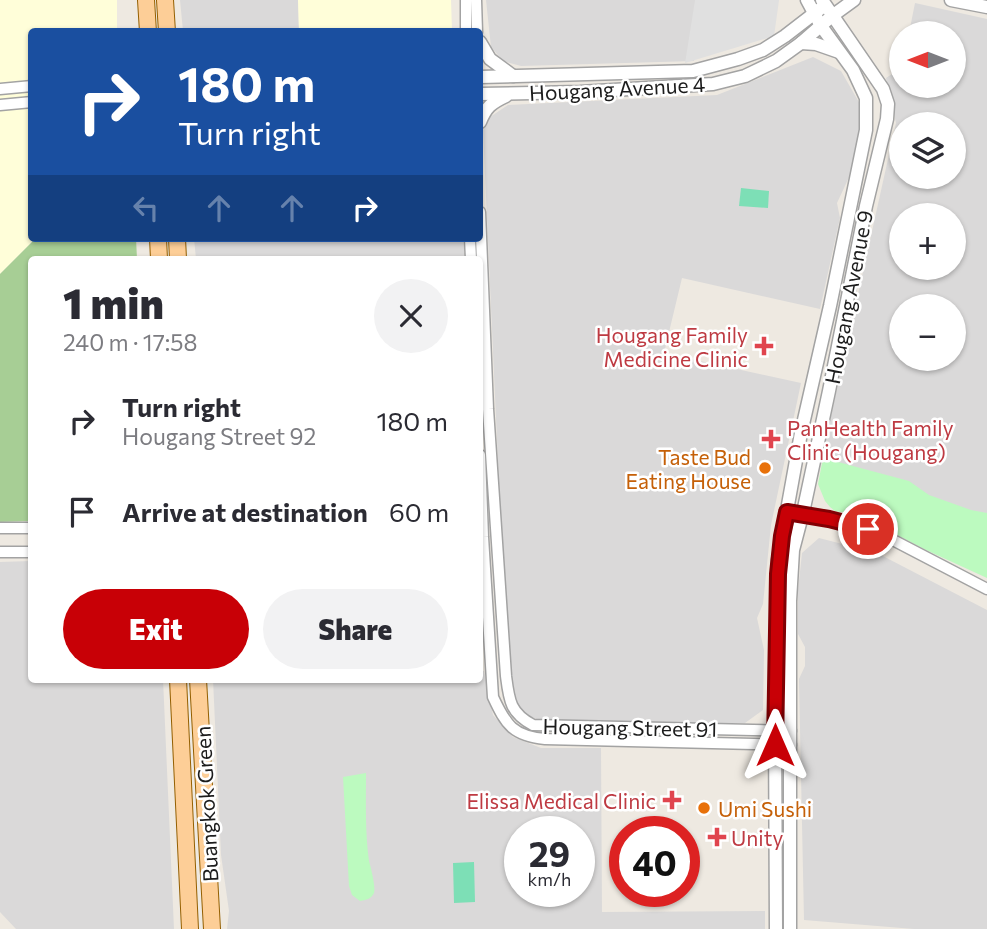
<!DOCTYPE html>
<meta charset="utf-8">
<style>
body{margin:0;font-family:Commissioner,sans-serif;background:#f2f2f3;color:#2b2b33;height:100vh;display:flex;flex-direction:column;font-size:26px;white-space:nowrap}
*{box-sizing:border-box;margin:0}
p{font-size:23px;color:#7c7c81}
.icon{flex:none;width:38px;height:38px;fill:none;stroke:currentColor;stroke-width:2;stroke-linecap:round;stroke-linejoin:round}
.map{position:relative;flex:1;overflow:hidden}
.sheet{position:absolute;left:28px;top:256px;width:455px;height:427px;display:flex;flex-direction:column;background:#fff;border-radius:7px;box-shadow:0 2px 5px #0004}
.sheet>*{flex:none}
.hud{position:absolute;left:28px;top:28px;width:455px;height:214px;border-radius:7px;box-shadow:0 2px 5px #0004;background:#1a4fa0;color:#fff;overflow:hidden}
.needle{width:46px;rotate:270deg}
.buttons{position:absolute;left:889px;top:21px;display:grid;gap:14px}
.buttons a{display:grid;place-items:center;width:77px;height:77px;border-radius:50%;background:#fff;box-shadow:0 2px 5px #0004;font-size:35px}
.speed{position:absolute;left:504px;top:816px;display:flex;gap:14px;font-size:35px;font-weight:700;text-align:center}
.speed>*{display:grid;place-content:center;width:91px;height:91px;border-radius:50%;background:#fff;box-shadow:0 2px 5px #0004;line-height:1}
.speed small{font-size:18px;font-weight:400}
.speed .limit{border:10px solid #d22;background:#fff;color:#111}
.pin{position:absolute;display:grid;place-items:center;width:60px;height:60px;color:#fff;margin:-30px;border:4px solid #fff;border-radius:50%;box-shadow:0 2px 7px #0007}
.me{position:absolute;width:77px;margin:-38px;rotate:0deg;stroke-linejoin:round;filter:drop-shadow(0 0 5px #0008)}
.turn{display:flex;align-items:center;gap:24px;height:147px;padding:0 35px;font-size:32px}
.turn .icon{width:91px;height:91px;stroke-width:2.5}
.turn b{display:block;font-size:49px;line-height:60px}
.lanes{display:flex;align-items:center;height:66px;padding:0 35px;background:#0003;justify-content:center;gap:35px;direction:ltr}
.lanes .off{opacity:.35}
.round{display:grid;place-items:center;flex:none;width:74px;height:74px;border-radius:37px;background:#f2f2f3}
.headline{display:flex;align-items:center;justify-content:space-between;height:119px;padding:0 35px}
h1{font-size:42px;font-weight:800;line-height:52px}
.action{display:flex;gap:14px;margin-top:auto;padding:14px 35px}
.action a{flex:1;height:80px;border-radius:42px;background:#c80006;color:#fff;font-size:28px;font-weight:800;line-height:80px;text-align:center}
.action a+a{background:#f2f2f3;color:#2b2b33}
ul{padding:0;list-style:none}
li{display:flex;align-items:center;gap:21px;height:91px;padding:0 35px}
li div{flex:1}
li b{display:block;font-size:26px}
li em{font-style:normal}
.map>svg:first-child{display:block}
.residential{fill:#dad9d9;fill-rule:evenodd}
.education{fill:#fffed9}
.forest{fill:#a7ce95}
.park{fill:#bcfabf}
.pitch{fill:#7ddfb6}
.parking{fill:#e0e0e0}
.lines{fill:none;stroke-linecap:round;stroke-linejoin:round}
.minor-casing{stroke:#a3a3a3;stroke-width:13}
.tertiary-casing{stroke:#a3a3a3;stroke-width:15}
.primary-casing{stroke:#945f00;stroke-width:18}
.minor{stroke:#fff;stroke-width:10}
.tertiary{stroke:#fff;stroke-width:12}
.primary{stroke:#fdce97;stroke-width:16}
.route-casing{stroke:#820004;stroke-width:18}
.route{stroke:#c80006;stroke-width:12}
.health-dot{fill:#e0444e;stroke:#fff;stroke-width:2.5}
.food-dot{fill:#e8710a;stroke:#fff;stroke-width:2.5}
.labels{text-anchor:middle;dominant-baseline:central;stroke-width:5;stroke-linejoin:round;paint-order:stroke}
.street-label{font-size:21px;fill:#1c1c1c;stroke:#fff}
.health-label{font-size:21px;fill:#be3a42;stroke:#fff;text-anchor:end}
.food-label{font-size:21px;fill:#c56008;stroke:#fff;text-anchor:end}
</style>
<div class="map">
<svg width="987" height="929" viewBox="0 0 987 929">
<rect width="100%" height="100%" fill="#eee9e1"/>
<g class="residential">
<path d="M 180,0 L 298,0 L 299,31 L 183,31 Z"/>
<path d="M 486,0 L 702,0 L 694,61 L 521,66 L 503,61 L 491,47 Z"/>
<path d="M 915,3 L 987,19 L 987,520 L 863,484 L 821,461 L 896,123 L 886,78 L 901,68 L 901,86 L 954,86 L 954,33 L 909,33 ZM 901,124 L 954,124 L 954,177 L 901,177 ZM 901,215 L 954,215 L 954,268 L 901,268 ZM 901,306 L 954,306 L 954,359 L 901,359 Z"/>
<path d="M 813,57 L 841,71 L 860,104 L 862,122 L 851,173 L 837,203 L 840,218 L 820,309 L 682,278 L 664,353 L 801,383 L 771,525 L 763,604 L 757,618 L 764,650 L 763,710 L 745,723 L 551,725 L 522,713 L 508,685 L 483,130 L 490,117 L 508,105 L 717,95 Z"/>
<path d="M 194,238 L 463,238 L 465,259 L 196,259 Z"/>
<path d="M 819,538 L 877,553 L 987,610 L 987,929 L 914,929 L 804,920 L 799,679 L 805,666 L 805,647 L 798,634 L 798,590 L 802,553 Z"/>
<path d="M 31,561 L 32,679 L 163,679 L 174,929 L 16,929 L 0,912 L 0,562 Z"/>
<path d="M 480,671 L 484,671 L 493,715 L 513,737 L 541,748 L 601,748 L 602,912 L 765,911 L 765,929 L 227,929 L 229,911 L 221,855 L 213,679 L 480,679 ZM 520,831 L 579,831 L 579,891 L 520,891 Z"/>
</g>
<g class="education">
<path d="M 0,0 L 117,0 L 117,31 L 32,32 L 32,238 L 36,238 L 0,274 Z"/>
<path d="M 298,0 L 451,0 L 452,31 L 299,31 Z"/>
</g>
<path class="forest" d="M 36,238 L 136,238 L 137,259 L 32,259 L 31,521 L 0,522 L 0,274 Z"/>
<g class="park">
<path d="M 823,458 L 909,481 L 929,495 L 971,510 L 987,513 L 987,578 L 926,550 L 859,515 L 835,511 L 830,507 L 825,501 L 818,484 Z"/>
<path d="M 366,773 C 366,802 365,832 369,861 C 371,868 376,888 374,893 C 371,899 366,900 360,901 L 352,895 L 349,886 L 343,777 Z"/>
</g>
<g class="pitch">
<path d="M 741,188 L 769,191 L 768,208 L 739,206 Z"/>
<path d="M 474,862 L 475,902 L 454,903 L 453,863 Z"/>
</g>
<path class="parking" d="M 695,0 L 779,0 L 774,36 L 685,63 Z"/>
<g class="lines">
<defs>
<g id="minor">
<path d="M 476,0 L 477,32"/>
<path d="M 466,32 L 466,0"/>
<path d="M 0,89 L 32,86"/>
<path d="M 0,105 L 32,102"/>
<path d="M 480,212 L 488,409 L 506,676 C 509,700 510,713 533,725 L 791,731"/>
<path d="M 470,238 L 471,259"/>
<path d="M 480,455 L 483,537 L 493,697 C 506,725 513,736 545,739 L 791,745"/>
<path d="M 787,511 L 829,519 L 868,529 L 891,539 L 987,589"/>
<path d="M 0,528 L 32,528"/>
<path d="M 0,552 L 32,552"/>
</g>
<g id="tertiary">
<path d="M 951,0 L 987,7"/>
<path d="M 480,42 L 490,59 L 513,76"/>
<path d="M 801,43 L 816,44 L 839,52"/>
<path d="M 480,77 L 693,71 L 738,59 L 763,50 L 785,36 L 820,9"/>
<path d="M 480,94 L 580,92 L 713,84 L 745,76 L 776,61 L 801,43 L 832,16 L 854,0"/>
<path d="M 480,122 C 486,107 491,103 506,96"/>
<path d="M 776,929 L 775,724 L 778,560 L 801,433 L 830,306 L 866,130 L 866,98 L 853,70 L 821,26 L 807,0"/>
<path d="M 790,929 L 790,601 L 793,550 L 804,508 L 829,391 L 866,206 L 887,119 L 888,104 L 883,89 L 822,0"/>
</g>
<g id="primary">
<path d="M 146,0 L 148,32"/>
<path d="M 165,0 L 167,32"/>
<path d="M 158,238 L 159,259"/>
<path d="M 177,238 L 178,259"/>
<path d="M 178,679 L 190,929"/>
<path d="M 198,679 L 212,929"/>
</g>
</defs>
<use href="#minor" class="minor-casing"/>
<use href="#tertiary" class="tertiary-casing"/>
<use href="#primary" class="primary-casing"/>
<use href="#minor" class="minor"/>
<use href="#tertiary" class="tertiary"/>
<use href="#primary" class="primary"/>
</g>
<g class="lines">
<defs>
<path id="route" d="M 775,745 L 778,574 L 782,536 L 787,512 L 829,519 L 868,529"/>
</defs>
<use href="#route" class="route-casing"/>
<use href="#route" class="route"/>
</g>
<g class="health-dot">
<path d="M760.5 335.5h7v7h7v7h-7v7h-7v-7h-7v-7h7z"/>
<path d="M767.5 428.5h7v7h7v7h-7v7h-7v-7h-7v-7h7z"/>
<path d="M668.5 789.5h7v7h7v7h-7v7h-7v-7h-7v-7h7z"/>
<path d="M713.5 826.5h7v7h7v7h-7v7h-7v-7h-7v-7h7z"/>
</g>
<g class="food-dot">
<circle cx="765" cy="468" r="7"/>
<circle cx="704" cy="808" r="7"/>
</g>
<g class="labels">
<g class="street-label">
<text transform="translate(617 88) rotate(-3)">Hougang Avenue 4</text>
<text transform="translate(848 297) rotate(-79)">Hougang Avenue 9</text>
<text transform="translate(630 727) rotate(1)">Hougang Street 91</text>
<text transform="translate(206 804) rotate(-93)">Buangkok Green</text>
</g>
<g class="health-label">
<text x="748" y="334">Hougang Family<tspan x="748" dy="24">Medicine Clinic</tspan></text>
<text x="787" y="427" text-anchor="start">PanHealth Family<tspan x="787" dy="24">Clinic (Hougang)</tspan></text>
<text x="656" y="800">Elissa Medical Clinic</text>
<text x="731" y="837" text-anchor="start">Unity</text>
</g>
<g class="food-label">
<text x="751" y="456">Taste Bud<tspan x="751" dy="24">Eating House</tspan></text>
<text x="718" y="808" text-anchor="start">Umi Sushi</text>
</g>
</g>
</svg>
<div class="buttons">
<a><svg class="needle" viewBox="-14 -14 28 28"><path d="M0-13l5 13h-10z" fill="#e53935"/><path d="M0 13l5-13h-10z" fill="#7c7c81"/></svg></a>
<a><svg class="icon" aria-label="layers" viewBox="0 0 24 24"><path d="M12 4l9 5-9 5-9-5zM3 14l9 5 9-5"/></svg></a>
<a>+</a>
<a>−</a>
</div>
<div class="speed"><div>29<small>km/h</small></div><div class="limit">40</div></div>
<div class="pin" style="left:868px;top:529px;background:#d93025"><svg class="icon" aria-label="arrive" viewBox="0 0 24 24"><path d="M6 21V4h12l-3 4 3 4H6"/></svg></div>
<svg class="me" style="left:775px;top:745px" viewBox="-20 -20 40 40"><path d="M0-17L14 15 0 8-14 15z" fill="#c80006" stroke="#fff" stroke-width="4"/></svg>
<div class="hud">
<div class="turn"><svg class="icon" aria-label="right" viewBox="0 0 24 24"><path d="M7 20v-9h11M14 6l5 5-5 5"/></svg><div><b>180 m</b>Turn right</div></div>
<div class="lanes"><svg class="icon off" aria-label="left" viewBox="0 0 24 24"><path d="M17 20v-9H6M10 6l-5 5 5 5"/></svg><svg class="icon off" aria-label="ahead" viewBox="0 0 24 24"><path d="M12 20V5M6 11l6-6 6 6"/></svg><svg class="icon off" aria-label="ahead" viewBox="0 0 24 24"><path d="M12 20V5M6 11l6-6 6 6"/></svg><svg class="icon" aria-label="right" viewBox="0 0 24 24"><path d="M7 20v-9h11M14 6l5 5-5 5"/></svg></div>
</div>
<section class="sheet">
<div class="headline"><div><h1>1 min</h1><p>240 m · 17:58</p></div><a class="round"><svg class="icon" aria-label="close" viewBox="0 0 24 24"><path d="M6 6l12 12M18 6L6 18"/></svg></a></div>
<ul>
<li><svg class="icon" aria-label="right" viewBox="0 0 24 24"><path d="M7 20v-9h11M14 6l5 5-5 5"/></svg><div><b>Turn right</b><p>Hougang Street 92</p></div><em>180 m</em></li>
<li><svg class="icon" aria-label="arrive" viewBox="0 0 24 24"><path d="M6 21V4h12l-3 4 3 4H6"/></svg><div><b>Arrive at destination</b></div><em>60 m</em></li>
</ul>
<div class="action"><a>Exit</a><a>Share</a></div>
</section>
</div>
